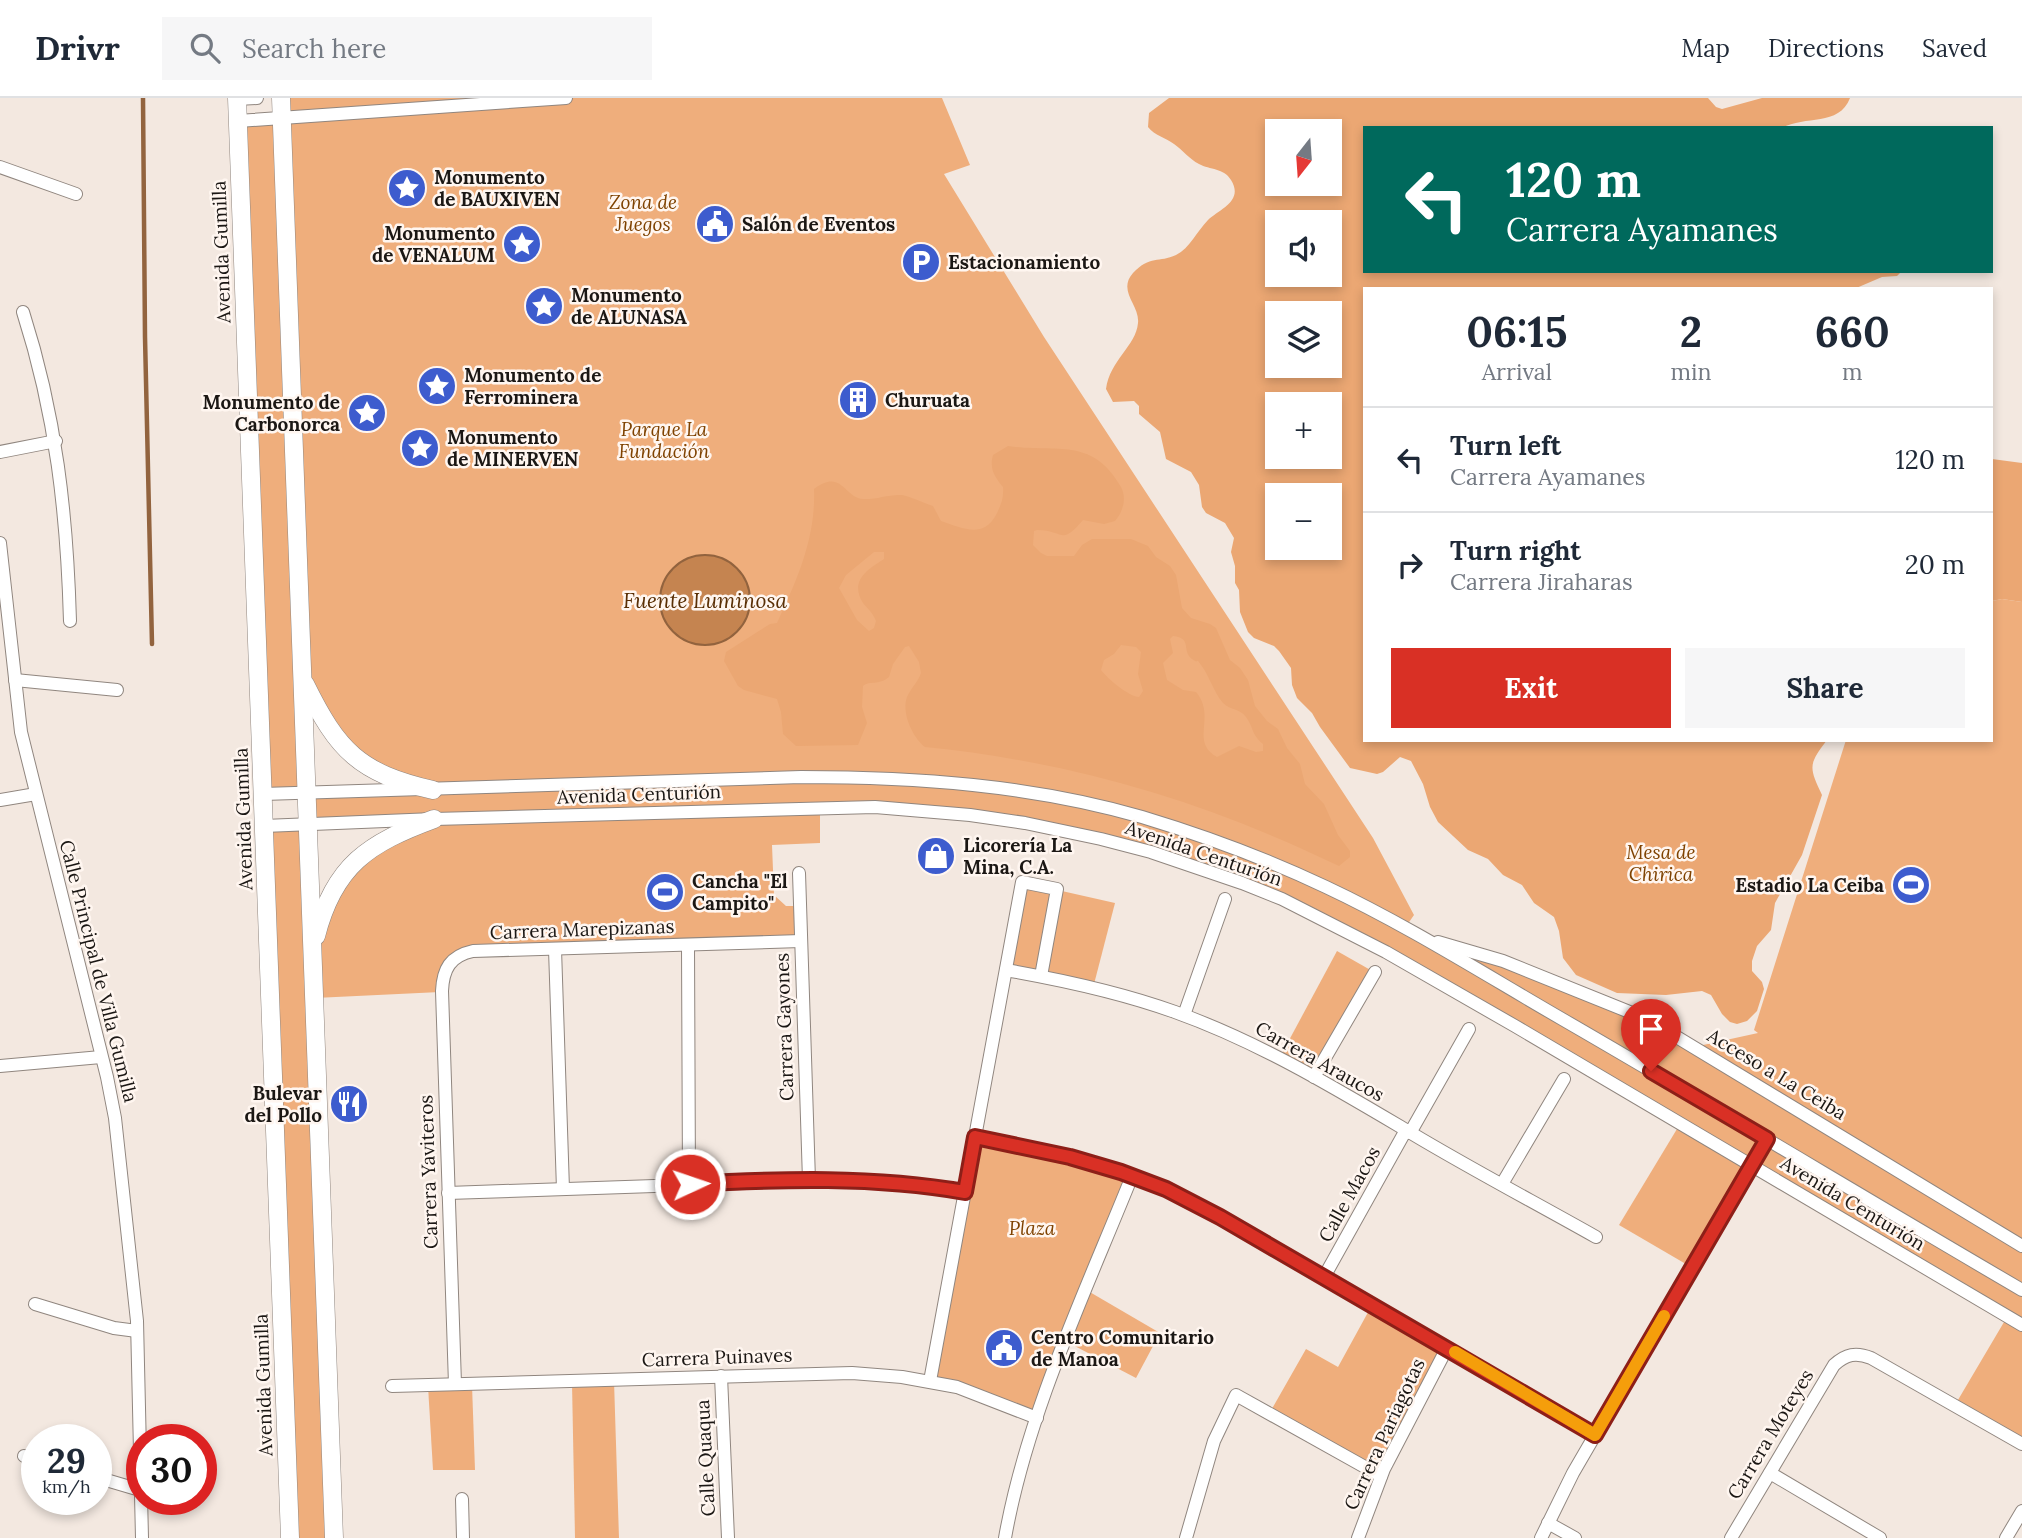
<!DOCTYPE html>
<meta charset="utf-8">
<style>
body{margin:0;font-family:Lora,serif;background:#f6f6f7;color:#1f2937;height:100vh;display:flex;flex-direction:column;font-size:26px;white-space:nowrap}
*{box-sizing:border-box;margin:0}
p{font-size:23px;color:#747a83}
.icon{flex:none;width:38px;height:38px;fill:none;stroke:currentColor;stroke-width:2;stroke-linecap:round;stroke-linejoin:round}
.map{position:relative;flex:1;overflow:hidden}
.side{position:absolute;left:1363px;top:189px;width:630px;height:455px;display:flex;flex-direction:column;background:#fff;border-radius:0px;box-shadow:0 4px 10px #0003}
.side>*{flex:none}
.hud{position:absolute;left:1363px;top:28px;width:630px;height:147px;border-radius:0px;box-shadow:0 4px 10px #0003;background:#00695c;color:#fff;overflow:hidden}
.needle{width:46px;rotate:197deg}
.buttons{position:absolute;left:1265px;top:21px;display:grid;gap:14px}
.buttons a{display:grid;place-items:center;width:77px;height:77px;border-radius:0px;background:#fff;box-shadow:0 4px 10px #0003;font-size:35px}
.speed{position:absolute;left:21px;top:1326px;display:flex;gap:14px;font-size:35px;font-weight:700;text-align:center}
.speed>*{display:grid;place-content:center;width:91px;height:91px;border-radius:50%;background:#fff;box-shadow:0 4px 10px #0003;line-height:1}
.speed small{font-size:18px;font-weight:400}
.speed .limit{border:10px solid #d22;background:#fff;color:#111}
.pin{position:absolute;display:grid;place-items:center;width:60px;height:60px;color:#fff;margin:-72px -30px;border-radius:50% 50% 50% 0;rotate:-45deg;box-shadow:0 0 7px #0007}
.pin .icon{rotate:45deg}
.me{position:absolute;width:77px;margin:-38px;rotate:87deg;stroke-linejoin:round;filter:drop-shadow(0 0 5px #0008)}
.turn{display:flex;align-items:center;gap:24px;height:147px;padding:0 28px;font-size:32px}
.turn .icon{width:91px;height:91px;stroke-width:2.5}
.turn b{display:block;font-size:49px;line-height:60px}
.eta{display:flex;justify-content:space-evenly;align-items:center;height:119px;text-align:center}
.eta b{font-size:42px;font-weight:700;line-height:49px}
.action{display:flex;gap:14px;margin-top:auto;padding:14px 28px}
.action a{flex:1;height:80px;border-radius:0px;background:#d93025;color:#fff;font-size:28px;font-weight:700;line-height:80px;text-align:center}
.action a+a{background:#f6f6f7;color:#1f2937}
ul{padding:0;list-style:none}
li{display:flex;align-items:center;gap:21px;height:105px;padding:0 28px;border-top:2px solid #e0e1e3}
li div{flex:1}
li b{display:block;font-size:26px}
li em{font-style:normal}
header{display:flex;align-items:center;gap:42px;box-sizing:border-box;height:98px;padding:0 35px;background:#fff;border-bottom:2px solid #e0e1e3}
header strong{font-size:33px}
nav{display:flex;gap:38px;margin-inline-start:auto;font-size:24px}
.search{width:490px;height:63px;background:#f6f6f7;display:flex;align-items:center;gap:18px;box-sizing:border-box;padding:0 24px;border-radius:0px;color:#747a83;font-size:26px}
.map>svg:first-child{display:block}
.green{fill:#efae7c}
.forest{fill:#eba773;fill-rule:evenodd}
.water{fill:#c58450;stroke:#92633e;stroke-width:2}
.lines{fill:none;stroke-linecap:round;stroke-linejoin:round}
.stream{stroke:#92633e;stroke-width:4.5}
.street-casing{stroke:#90867f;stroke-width:14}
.secondary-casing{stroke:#90867f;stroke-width:19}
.street{stroke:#fff;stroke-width:12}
.secondary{stroke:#fff;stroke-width:18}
.route-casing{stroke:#8d1f18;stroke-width:18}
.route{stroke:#d93025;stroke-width:12}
.slow{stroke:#f59e0b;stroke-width:12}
.labels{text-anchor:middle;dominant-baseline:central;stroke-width:5;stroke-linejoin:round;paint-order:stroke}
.poi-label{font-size:19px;font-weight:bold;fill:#1b1714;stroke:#fff6f0;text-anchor:start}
.park-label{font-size:19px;font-style:italic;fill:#7f4200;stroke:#fff6f0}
.street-label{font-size:19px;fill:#1b1714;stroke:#fff6f0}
.water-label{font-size:21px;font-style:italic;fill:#5a2f05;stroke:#fff6f0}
</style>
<header>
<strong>Drivr</strong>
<div class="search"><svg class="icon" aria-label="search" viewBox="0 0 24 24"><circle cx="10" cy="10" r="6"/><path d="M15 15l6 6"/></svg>Search here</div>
<nav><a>Map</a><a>Directions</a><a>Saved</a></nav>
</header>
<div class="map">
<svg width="2022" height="1440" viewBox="0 0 2022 1440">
<rect width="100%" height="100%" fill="#f3e8e0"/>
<g class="green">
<path d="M 281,0 L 942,0 L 970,67 L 944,76 L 1044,239 L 1373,740 L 1414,817 L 1405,830 L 1563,886 L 1694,949 L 1758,935 L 1754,932 L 1846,642 L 1992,642 L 1992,503 L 2002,501 L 2022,504 L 2022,1346 L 1955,1307 L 2007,1219 L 1515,928 L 1242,785 L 1025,725 L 820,710 L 820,745 L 772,747 L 774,797 L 786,808 L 799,808 L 800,841 L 460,854 L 440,894 L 315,900 L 313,856 L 355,764 L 434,723 L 307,726 L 306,695 L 428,692 L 371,671 L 302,580 Z"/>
<path d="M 280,21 L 304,694 L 265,695 L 239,24 Z"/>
<path d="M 305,728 L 332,1440 L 292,1440 L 266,729 Z"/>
<path d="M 1022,784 L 1115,805 L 1093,890 L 1006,872 Z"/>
<path d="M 1337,853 L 1374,874 L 1314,978 L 1280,959 Z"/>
<path d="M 1680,1026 L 1750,1068 L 1691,1169 L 1619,1127 Z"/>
<path d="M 975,1039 L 1132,1078 L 1037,1320 L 930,1283 Z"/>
<path d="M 1088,1193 L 1160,1235 L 1136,1280 L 1067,1244 Z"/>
<path d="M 1372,1207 L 1447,1250 L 1381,1378 L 1269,1316 L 1306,1251 L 1338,1269 Z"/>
<path d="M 614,1283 L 619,1440 L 575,1440 L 572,1285 Z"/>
<path d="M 472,1287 L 475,1372 L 433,1372 L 428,1288 Z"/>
</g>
<g class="forest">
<path d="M 1169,0 L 1708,0 L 1716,9 L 1722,11 L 1762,0 L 1850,0 C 1839,29 1805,17 1782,30 L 1365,30 L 1365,173 L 1902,173 L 1897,178 L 1882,179 L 1854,191 L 1365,191 L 1365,642 L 1827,642 C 1808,667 1809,669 1822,697 L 1802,757 L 1775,805 L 1771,832 L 1757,848 L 1752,863 L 1752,873 L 1762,884 L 1764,891 L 1757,913 L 1747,923 L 1737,926 L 1730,924 L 1722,916 L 1711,897 L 1702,893 L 1666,897 L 1617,895 L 1576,877 L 1563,860 L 1559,833 L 1554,819 L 1534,805 L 1522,787 L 1503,777 L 1488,761 L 1468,752 L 1438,724 L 1430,709 L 1423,686 L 1411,663 L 1400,659 L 1383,674 L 1377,676 L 1350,670 L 1320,629 L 1312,615 L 1297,600 L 1292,587 L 1291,570 L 1279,553 L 1274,548 L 1254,540 L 1248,534 L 1240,514 L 1239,492 L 1235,485 L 1235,468 L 1231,454 L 1234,440 L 1225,425 L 1206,415 L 1202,409 L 1199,387 L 1191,374 L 1166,361 L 1160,334 L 1139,316 L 1139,308 L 1134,303 L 1113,304 L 1106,291 C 1110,262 1136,248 1138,225 C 1140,207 1117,193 1133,175 C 1150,157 1159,165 1176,157 C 1190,150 1197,133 1208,122 C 1220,111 1244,103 1231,82 C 1224,70 1210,72 1199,66 C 1189,61 1183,52 1174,46 C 1165,39 1155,38 1148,29 L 1149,15 ZM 1278,33 L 1330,33 L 1330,86 L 1278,86 ZM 1278,124 L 1330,124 L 1330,177 L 1278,177 ZM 1278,215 L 1330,215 L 1330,268 L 1278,268 ZM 1278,306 L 1330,306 L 1330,359 L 1278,359 ZM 1278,397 L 1330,397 L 1330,450 L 1278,450 Z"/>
<path d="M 1008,348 C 1056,355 1092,338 1121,389 C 1127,400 1123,414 1115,423 L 1104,426 L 1083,422 C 1060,449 1065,432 1037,432 L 1034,433 L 1033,447 L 1041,455 L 1047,458 L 1074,458 L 1082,447 L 1092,441 L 1131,441 L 1148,448 L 1156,459 L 1170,468 L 1176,477 L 1182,510 L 1191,520 L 1210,526 L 1216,530 L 1230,562 L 1240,570 L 1248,582 L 1255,608 L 1267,623 L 1278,631 L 1287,650 L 1300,666 L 1305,686 L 1324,706 L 1338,737 L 1350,753 L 1350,759 L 1339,768 C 1204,703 1074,664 925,649 C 913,640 901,615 907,599 C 911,590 918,584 921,575 L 919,564 L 909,548 L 905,549 L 893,566 L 889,579 C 878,588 870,582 863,588 L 862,609 L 867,625 L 858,647 L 796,648 L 783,636 L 781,614 L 777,601 L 744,592 L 738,588 L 724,563 L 726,554 L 770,526 L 777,525 C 797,482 816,440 814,391 C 842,370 844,400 863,401 C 875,402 889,396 902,397 C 909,398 924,405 933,408 L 941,423 C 962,430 983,441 996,417 C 1001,407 1004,400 1003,389 C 995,379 989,371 993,357 ZM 874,454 L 884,454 L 884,461 C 868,471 849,483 863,505 C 868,511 873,515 876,523 L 874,530 L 869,533 L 857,522 L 839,490 L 846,477 ZM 1173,538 C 1193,540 1181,553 1192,561 C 1200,567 1195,558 1201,567 C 1210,579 1213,593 1223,605 C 1230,612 1239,610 1246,619 C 1254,630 1251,636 1263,646 L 1263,653 L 1256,654 L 1239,648 L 1217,659 C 1189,643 1217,619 1196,594 L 1183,592 L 1167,582 L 1163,565 L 1173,555 L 1170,541 ZM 1121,547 L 1136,549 L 1141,554 L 1138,576 L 1143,593 L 1139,599 C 1128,598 1108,581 1101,572 L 1104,562 L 1114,556 Z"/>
<path d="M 1992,361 L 2022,365 L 2022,504 L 2002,501 L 1992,503 Z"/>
</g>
<circle class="water" cx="705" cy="502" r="45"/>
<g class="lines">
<path class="stream" d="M 143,0 L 145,239 L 152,546"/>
<defs>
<g id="street">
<path d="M 237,1 L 257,0"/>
<path d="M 238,23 L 566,0"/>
<path d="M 0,69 L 76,96"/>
<path d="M 23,214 C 56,317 67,416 70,523"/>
<path d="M 0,354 L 56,343"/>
<path d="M 0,445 L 21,634 L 107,979 L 115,1020 L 137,1223 L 142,1440"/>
<path d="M 15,582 L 117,592"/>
<path d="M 263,696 L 801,679 C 916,679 1031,687 1142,719 C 1205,738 1267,761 1326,789 C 1407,827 1484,876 1562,921 C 1716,1010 1868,1102 2022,1192"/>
<path d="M 0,702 L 36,696"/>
<path d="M 264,728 L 434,721 L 875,709 L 970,717 L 1025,725 L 1101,741 L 1151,754 L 1242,785 L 1282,801 L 1386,854 L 1515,928 L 2022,1227"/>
<path d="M 799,775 L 809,1082"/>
<path d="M 1438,844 L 1503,863 L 1647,921 L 2022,1148"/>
<path d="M 688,847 L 689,1086"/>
<path d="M 555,851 L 563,1091"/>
<path d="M 1006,872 C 1063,882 1120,894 1175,914 C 1259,944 1335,990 1411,1035 C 1471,1071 1534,1104 1596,1139"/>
<path d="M 1184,917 L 1225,801"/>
<path d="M 0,968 L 101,959"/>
<path d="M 1314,979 L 1375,874"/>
<path d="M 1410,1035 L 1469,931"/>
<path d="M 975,1039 L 1070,1059 L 1121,1074 L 1165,1091 L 1220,1119 L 1595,1337"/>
<path d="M 1502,1086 L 1564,981"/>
<path d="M 448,1095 L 827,1082 L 904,1085 L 965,1095"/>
<path d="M 1324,1179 L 1406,1032"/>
<path d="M 35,1206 L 114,1230 L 137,1233"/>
<path d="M 721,1278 L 728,1440"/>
<path d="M 930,1283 L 1022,784 L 1057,791 L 1041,878"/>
<path d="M 455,1286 L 442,893 C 443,871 450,858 473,853 L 801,843"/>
<path d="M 392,1288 L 852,1275 L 902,1279 L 957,1289 L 1037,1320"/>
<path d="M 24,1358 L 37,1362"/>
<path d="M 1770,1375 L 1880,1440"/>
<path d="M 96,1379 L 140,1392"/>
<path d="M 462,1401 L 463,1440"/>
<path d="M 1548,1425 L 1575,1440"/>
<path d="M 1005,1440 C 1027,1316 1085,1195 1132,1078"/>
<path d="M 1186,1440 L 1214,1343 L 1236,1297 L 1381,1378"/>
<path d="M 1358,1440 L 1384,1371 L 1447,1250"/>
<path d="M 1541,1440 L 1573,1375 L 1767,1041"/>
<path d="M 1731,1440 L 1834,1267 C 1846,1256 1856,1254 1871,1260 L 2022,1346"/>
<path d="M 2006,1440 L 2022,1413"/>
</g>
<g id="secondary">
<path d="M 237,0 L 290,1440"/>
<path d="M 281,0 L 334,1440"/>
<path d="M 305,586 C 338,653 359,675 433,692"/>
<path d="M 316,838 C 334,767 369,745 434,721"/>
</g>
</defs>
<use href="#street" class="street-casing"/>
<use href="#secondary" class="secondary-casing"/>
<use href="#street" class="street"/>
<use href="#secondary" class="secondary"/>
</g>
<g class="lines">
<defs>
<path id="route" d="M 690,1086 C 782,1081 874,1078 965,1094 L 975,1039 L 1070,1059 L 1121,1074 L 1166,1091 L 1220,1119 L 1595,1337 L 1767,1041 L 1651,973"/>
</defs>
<use href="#route" class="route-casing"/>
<use href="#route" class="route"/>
<path class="slow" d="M 1455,1254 L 1595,1337 L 1664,1218"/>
</g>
<defs>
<symbol id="sight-disc" viewBox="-11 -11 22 22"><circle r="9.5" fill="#3d5cce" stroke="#fff6f0"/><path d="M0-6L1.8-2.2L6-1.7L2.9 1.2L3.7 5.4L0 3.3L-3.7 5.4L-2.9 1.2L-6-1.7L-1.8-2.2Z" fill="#fff"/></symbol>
<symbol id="civic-disc" viewBox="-11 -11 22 22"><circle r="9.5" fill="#3d5cce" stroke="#fff6f0"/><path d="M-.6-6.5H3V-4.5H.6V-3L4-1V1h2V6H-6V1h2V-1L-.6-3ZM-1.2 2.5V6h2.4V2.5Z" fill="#fff"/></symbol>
<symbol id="parking-disc" viewBox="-11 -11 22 22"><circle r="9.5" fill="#3d5cce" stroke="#fff6f0"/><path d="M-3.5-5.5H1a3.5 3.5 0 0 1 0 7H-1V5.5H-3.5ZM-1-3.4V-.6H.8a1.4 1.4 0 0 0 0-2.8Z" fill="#fff"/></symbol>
<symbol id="building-disc" viewBox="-11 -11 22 22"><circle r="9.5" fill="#3d5cce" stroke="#fff6f0"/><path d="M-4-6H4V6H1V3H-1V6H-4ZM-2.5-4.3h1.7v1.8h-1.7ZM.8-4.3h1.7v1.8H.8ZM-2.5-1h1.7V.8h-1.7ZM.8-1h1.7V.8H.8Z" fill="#fff"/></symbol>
<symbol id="shop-disc" viewBox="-11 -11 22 22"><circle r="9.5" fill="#3d5cce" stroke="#fff6f0"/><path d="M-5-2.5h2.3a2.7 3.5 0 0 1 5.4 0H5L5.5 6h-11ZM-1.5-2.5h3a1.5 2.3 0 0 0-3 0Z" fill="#fff"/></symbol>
<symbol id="stadium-disc" viewBox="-11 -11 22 22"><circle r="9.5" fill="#3d5cce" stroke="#fff6f0"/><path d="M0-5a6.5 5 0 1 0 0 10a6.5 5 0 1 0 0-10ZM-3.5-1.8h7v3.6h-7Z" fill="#fff"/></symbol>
<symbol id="restaurant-disc" viewBox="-11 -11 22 22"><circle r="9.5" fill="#3d5cce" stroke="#fff6f0"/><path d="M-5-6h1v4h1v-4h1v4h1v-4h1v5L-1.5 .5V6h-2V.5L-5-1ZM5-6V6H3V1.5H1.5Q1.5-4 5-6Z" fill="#fff"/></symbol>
</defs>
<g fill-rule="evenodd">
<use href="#sight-disc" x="385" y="68" width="44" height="44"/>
<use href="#civic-disc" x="693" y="104" width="44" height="44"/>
<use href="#sight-disc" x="500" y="124" width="44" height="44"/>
<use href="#parking-disc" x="899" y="142" width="44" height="44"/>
<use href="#sight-disc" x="522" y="186" width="44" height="44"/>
<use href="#sight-disc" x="415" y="266" width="44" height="44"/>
<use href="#building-disc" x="836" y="280" width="44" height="44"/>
<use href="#sight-disc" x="345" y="293" width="44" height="44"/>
<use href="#sight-disc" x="398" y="328" width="44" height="44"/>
<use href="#shop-disc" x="914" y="736" width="44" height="44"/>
<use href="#stadium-disc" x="1889" y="765" width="44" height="44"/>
<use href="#stadium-disc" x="643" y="772" width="44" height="44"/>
<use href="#restaurant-disc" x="327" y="984" width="44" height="44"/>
<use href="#civic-disc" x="982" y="1228" width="44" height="44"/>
</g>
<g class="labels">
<g class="poi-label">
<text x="434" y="79">Monumento<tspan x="434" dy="22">de BAUXIVEN</tspan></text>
<text x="742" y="126">Salón de Eventos</text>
<text x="495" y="135" text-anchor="end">Monumento<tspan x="495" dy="22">de VENALUM</tspan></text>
<text x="948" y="164">Estacionamiento</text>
<text x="571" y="197">Monumento<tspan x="571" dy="22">de ALUNASA</tspan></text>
<text x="464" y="277">Monumento de<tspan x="464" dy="22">Ferrominera</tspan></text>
<text x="885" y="302">Churuata</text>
<text x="340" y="304" text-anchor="end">Monumento de<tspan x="340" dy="22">Carbonorca</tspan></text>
<text x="447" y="339">Monumento<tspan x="447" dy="22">de MINERVEN</tspan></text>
<text x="963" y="747">Licorería La<tspan x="963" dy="22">Mina, C.A.</tspan></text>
<text x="692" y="783">Cancha "El<tspan x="692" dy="22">Campito"</tspan></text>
<text x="1884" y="787" text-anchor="end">Estadio La Ceiba</text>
<text x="322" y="995" text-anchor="end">Bulevar<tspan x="322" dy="22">del Pollo</tspan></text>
<text x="1031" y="1239">Centro Comunitario<tspan x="1031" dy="22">de Manoa</tspan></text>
</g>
<g class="park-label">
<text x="643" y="104">Zona de<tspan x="643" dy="22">Juegos</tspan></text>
<text x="664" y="331">Parque La<tspan x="664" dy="22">Fundación</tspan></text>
<text x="1661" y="754">Mesa de<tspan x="1661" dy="22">Chirica</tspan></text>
<text x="1032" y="1130">Plaza</text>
</g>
<g class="street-label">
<text transform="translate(221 154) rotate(-92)">Avenida Gumilla</text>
<text transform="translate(639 696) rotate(-2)">Avenida Centurión</text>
<text transform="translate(243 721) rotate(-92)">Avenida Gumilla</text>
<text transform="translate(1204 755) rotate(19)">Avenida Centurión</text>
<text transform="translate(582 831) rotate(-2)">Carrera Marepizanas</text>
<text transform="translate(99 873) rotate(76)">Calle Principal de Villa Gumilla</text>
<text transform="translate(784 929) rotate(-92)">Carrera Gayones</text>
<text transform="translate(1320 963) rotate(29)">Carrera Araucos</text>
<text transform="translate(1777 976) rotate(31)">Acceso a La Ceiba</text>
<text transform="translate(428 1074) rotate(-92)">Carrera Yaviteros</text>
<text transform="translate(1349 1096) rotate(-61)">Calle Macos</text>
<text transform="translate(1853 1105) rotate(31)">Avenida Centurión</text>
<text transform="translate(717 1259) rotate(-2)">Carrera Puinaves</text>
<text transform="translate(263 1287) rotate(-92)">Avenida Gumilla</text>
<text transform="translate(1384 1336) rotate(-65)">Carrera Pariagotas</text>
<text transform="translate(1770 1336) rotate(-59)">Carrera Moteyes</text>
<text transform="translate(705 1360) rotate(-93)">Calle Quaqua</text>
</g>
<g class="water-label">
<text x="705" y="502">Fuente Luminosa</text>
</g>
</g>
</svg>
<div class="buttons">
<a><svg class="needle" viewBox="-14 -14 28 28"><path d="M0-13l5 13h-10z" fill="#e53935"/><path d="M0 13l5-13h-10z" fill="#747a83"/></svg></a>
<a><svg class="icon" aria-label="sound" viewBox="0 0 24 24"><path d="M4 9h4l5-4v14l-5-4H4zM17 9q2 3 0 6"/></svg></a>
<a><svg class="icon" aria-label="layers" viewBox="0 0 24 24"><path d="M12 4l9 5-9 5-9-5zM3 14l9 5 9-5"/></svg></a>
<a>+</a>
<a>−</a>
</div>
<div class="speed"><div>29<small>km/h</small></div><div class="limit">30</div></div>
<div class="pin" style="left:1651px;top:973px;background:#d93025"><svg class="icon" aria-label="arrive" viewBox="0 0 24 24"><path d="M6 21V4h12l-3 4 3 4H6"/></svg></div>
<svg class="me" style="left:690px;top:1086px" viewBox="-20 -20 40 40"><circle r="17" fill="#d93025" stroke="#fff" stroke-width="3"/><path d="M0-11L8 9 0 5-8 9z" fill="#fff"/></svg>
<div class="hud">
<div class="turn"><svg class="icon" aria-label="left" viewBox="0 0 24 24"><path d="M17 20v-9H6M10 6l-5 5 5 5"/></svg><div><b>120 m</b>Carrera Ayamanes</div></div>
</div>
<section class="side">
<div class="eta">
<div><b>06:15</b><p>Arrival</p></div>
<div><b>2</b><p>min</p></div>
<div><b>660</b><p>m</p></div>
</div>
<ul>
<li><svg class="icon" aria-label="left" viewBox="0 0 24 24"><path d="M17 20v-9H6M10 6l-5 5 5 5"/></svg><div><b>Turn left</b><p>Carrera Ayamanes</p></div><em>120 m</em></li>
<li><svg class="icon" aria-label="right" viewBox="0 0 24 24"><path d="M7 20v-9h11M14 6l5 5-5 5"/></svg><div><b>Turn right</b><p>Carrera Jiraharas</p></div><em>20 m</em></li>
</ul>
<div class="action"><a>Exit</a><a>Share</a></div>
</section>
</div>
